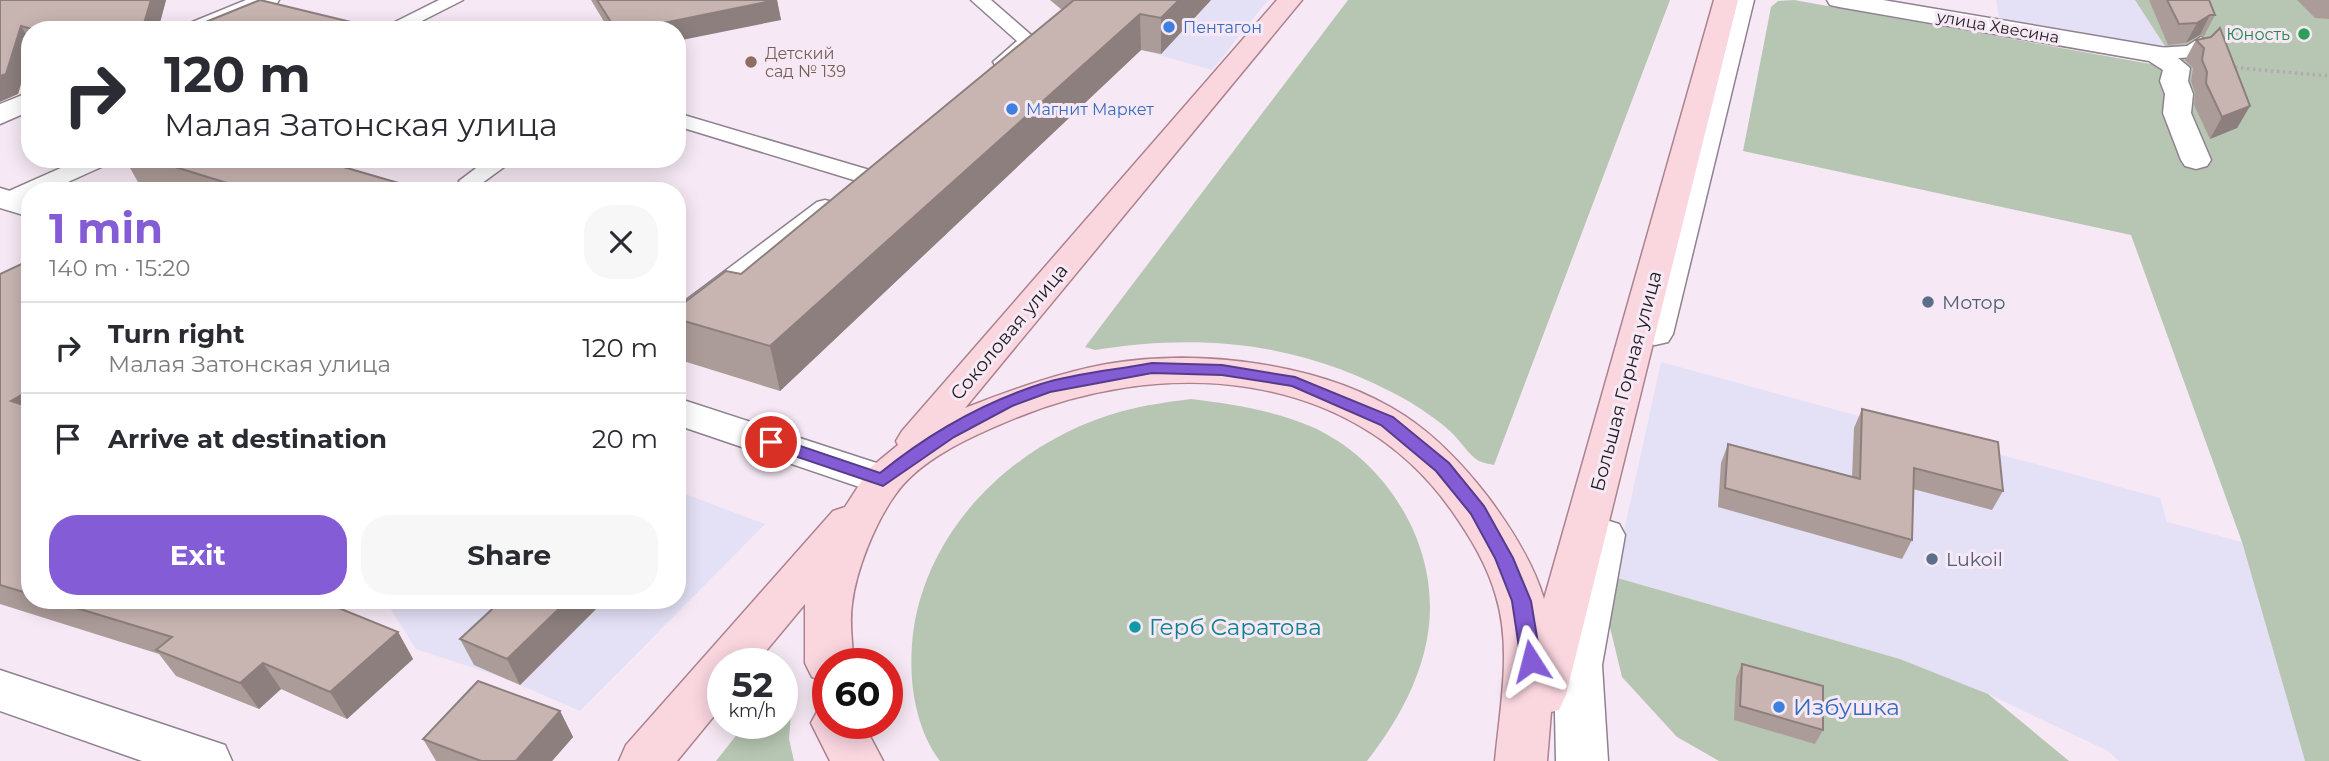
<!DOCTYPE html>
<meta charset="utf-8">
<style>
body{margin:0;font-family:Montserrat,sans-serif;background:#f7f7f7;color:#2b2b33;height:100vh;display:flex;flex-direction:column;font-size:26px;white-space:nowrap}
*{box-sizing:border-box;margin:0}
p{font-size:23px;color:#7c7c81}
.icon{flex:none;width:38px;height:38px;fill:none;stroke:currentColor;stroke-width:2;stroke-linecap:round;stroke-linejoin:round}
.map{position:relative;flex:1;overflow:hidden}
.panel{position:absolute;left:21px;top:182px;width:665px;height:427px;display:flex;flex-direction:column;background:#fff;border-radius:28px;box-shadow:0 4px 18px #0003}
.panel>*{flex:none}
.hud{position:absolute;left:21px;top:21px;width:665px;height:147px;border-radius:28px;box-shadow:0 4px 18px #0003;background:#fff;color:#2b2b33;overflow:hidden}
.speed{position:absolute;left:707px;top:648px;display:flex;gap:14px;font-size:35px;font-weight:700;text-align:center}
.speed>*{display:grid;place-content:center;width:91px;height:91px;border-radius:50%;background:#fff;box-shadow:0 4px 18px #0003;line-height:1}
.speed small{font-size:18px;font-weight:400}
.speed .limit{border:10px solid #d22;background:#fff;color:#111}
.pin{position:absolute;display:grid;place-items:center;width:60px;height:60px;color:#fff;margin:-30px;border:4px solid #fff;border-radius:50%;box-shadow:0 2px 7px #0007}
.me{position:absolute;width:77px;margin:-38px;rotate:351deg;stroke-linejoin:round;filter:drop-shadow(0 0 5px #0008)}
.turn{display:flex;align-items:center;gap:24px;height:147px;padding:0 28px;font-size:32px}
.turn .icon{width:91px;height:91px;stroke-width:2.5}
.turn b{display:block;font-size:49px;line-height:60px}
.round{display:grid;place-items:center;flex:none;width:74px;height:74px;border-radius:28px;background:#f7f7f7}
.headline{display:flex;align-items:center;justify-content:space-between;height:119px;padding:0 28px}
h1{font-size:42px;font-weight:700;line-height:52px;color:#845cd6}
.action{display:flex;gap:14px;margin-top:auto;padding:14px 28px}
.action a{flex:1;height:80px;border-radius:28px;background:#845cd6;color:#fff;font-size:28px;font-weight:700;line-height:80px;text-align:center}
.action a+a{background:#f7f7f7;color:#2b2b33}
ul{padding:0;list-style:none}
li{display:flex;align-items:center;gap:21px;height:91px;padding:0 28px;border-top:2px solid #e1e1e2}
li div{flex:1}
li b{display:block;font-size:26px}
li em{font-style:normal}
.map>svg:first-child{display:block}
.commercial{fill:#e4e0f6}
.green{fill:#b6c6b2}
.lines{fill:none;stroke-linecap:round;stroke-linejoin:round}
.lane-casing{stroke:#8e828e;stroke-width:3}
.street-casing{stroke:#8e828e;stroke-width:3}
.secondary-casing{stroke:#8e828e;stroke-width:3}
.primary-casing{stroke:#ab828e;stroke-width:3}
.path{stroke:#b4a9b3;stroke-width:3.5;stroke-dasharray:2.5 3.5;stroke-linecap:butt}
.lane{fill:#fff;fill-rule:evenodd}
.street{fill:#fff;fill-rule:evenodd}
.secondary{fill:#fff;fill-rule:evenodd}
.primary{fill:#fad6df;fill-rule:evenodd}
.wall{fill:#ac9c99}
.shaded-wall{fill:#8c7f7d}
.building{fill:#c8b5b2;stroke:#8c7f7d;stroke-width:2}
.route{fill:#845cd6;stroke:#563c8b;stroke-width:2}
.shop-dot{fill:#3f7fe0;stroke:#f6e9f5;stroke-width:2.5}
.leisure-dot{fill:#2e9e5b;stroke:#f6e9f5;stroke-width:2.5}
.education-dot{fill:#8d6e63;stroke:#f6e9f5;stroke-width:2.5}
.service-dot{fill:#5c6f8a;stroke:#f6e9f5;stroke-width:2.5}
.culture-dot{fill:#0f9aa8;stroke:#f6e9f5;stroke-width:2.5}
.labels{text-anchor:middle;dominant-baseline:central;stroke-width:6;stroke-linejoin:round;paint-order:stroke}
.far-shop-label{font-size:16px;fill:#366cbe;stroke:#f6e9f5;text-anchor:start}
.far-street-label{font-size:16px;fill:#1f1b1f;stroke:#f6e9f5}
.far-leisure-label{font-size:16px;fill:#27864d;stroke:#f6e9f5;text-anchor:end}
.far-education-label{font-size:16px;fill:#785e54;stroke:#f6e9f5;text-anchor:start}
.service-label{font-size:19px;fill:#4e5e75;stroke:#f6e9f5;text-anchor:start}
.street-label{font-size:19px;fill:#1f1b1f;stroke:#f6e9f5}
.near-culture-label{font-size:23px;fill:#0d838f;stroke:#f6e9f5;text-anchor:start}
.near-shop-label{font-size:23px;fill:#366cbe;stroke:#f6e9f5;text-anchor:start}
</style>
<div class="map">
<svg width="2329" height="761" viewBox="0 0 2329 761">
<rect width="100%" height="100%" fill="#f6e9f5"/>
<g class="commercial">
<path d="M 1121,0 L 1268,0 L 1212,70 L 1141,50 Z"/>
<path d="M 1996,0 L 2135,0 L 2166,48 L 2000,23 Z"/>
<path d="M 1661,362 L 2160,498 L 2167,522 L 2242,542 L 2305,761 L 2119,761 L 2108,751 L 1988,694 L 1900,659 L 1614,577 Z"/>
<path d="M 677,491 L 765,524 L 580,711 L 504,678 L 416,649 L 385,600 L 677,600 Z"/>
</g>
<g class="green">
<path d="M 1348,0 L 1670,0 L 1494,465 C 1490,464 1483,463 1479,461 C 1469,455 1461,442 1453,434 C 1441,422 1424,411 1410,402 C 1309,344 1208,332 1095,350 L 1085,347 Z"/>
<path d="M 1794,0 L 2190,71 L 2166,48 L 2135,0 L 2329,0 L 2329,761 L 2305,761 L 2242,542 L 2131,235 L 1743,151 L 1771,7 L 1778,1 Z"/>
<path d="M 1191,399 C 1232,404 1272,410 1310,426 C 1388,460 1441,548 1428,633 C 1421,680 1396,724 1367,761 L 940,761 C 916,729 909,684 912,644 C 921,531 1015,440 1123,411 C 1145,405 1168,402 1191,399 Z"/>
<path d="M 1614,577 L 1900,659 L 1988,694 L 2069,761 L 1719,761 L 1677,737 L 1622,677 L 1608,619 Z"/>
<path d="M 782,697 L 792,700 L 789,739 L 794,761 L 716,761 L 746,723 L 782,723 Z"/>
</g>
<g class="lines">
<defs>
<g id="lane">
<path d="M 439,0 L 463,0 L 404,30 L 379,30 Z"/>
<path d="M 971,0 L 991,0 L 1038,41 L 1010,66 L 996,66 L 993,62 L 1017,41 Z"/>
<path d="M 2201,37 L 2210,43 L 2199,55 L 2192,57 L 2157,60 L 2147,54 L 2157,48 L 2187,46 Z"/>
<path d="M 677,113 L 873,171 L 876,176 L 865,183 L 857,181 L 677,126 Z"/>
<path d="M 81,159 L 111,159 L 108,164 L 48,191 L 30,191 L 30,199 L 8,207 L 0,205 L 0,195 Z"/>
<path d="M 488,159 L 515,159 L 478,186 L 462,186 L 459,181 Z"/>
<path d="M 825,200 L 833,202 L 837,207 L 833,212 L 686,326 L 677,328 L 677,307 L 817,202 Z"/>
</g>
<g id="street">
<path d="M 246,0 L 279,0 L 276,5 L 217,30 L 181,30 L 185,25 Z"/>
<path d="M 1827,0 L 1883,0 L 2166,48 L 2190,68 L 2188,81 L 2193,94 L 2191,113 L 2211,160 L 2207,166 L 2196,169 L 2185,166 L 2181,160 L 2163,113 L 2165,94 L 2160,81 L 2163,70 L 2149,61 L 1839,7 L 1830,5 Z"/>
<path d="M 30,92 L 30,111 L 0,124 L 0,104 Z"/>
<path d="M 0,188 L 30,197 L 30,217 L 0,208 Z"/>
<path d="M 677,398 L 898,470 L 904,480 L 898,490 L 883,495 L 677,425 Z"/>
<path d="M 0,670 L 225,745 L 232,761 L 142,761 L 0,711 Z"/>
</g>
<g id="secondary">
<path d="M 1730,0 L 1754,0 L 1673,334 L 1668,342 L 1655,345 L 1642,342 L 1637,334 Z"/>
<path d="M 1603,519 L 1619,524 L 1625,535 L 1602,665 L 1608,761 L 1556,761 L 1554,665 L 1581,535 L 1587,524 Z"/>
</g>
<g id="primary">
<path d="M 1277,0 L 1302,0 L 965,408 C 1011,390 1058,373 1107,364 C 1200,348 1325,363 1405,416 C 1438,438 1464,466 1488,497 C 1511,528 1533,562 1544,599 L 1714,0 L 1738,0 L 1566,695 L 1559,710 L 1551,712 L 1547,761 L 1495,761 C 1500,707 1512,649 1496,596 C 1487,564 1470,537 1452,511 C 1350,365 1157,356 1006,422 C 968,438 919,460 895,495 C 875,523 856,570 852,604 C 849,624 853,644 853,663 L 828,663 L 828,682 L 812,677 L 805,663 L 805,604 L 756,663 L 723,663 L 723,705 L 677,761 L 619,761 L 626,745 L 833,511 L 845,507 L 870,468 L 898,445 L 896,441 L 902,431 Z"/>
<path d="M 828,705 L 828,723 L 863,723 L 883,761 L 830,761 L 811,723 L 819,708 Z"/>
</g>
</defs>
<use href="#lane" class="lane-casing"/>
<use href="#street" class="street-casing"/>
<use href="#secondary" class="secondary-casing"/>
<use href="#primary" class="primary-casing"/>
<path class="path" d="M 2229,67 L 2329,76"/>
<use href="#lane" class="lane"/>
<use href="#street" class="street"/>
<use href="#secondary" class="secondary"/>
<use href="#primary" class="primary"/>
</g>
<g class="wall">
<path d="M 0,0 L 166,0 L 158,30 L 30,30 L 30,52 L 18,94 Z"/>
<path d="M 591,0 L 777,0 L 781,20 L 677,30 L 609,30 Z"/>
<path d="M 1050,0 L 1211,0 L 1161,54 L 1141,50 L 780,391 L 680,360 L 677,351 L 677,308 L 741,274 L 1062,10 Z"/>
<path d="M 2149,0 L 2209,0 L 2215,15 L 2204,36 L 2200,35 L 2186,43 L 2168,45 Z"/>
<path d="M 2297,0 L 2329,0 L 2329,19 L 2315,18 Z"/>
<path d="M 2211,37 L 2250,106 L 2237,128 L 2210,139 L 2194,105 L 2195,93 L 2191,81 L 2193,68 L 2185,60 L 2196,40 Z"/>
<path d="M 125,159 L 316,159 L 426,191 L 143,191 Z"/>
<path d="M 30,260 L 30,600 L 334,600 L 329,604 L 398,632 L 413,659 L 347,719 L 281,689 L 259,709 L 176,676 L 159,654 L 0,604 L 0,274 Z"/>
<path d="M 1862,409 L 2003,491 L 1992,510 L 1913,489 L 1912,540 L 1902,559 L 1718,507 L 1721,463 L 1728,444 L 1852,477 L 1854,428 Z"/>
<path d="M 502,600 L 605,600 L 520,685 L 474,665 L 460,639 Z"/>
<path d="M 1742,664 L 1823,730 L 1815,744 L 1734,720 L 1736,678 Z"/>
<path d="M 560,711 L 573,737 L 552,761 L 436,761 L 423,739 Z"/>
</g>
<g class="shaded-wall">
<path d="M 151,0 L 166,0 L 158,30 L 142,30 Z"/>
<path d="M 777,0 L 781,20 L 677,41 L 677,30 L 629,30 Z"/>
<path d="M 1179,0 L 1211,0 L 1161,54 L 1161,18 Z"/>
<path d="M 1140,14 L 1141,50 L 780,391 L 770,346 Z"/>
<path d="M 2210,15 L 2200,35 L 2186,43 L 2197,23 Z"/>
<path d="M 21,26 L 30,41 L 30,52 L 18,94 L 0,102 L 0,76 Z"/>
<path d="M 2250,106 L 2237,128 L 2210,139 L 2222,117 Z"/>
<path d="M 30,390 L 30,426 L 11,401 Z"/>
<path d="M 303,600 L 334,600 L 314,618 Z"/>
<path d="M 568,600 L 605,600 L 520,685 L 507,659 Z"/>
<path d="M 398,632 L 413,659 L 347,719 L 330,692 Z"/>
<path d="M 263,663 L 281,689 L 259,709 L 240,683 Z"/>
<path d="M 560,711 L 573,737 L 552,761 L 516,761 Z"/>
</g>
<g class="building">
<path d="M 0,0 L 151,0 L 142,30 L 36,30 L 21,26 L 6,74 L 0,76 Z"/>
<path d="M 260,0 L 384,30 L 186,30 Z"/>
<path d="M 597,0 L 776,0 L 629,30 L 616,30 Z"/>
<path d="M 1074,0 L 1179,0 L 1161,18 L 1140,14 L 770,346 L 677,319 L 677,308 L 726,271 L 741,274 Z"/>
<path d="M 2167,0 L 2209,0 L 2215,15 L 2210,15 L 2197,23 L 2179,24 Z"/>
<path d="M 2220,28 L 2250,106 L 2222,117 L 2206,83 L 2207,72 L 2202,60 L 2204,48 L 2196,40 L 2211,37 Z"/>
<path d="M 149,159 L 316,159 L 426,191 L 253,191 Z"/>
<path d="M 30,260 L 30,390 L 11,401 L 30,407 L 30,594 L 0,585 L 0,274 Z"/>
<path d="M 1862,409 L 1998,442 L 2003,491 L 1914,468 L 1912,540 L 1725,488 L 1728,444 L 1860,479 Z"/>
<path d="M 50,600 L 319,600 L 398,632 L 330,692 L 263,663 L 240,683 L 156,650 L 172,637 Z"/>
<path d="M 502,600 L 568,600 L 507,659 L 460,639 Z"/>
<path d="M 1742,664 L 1823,686 L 1823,730 L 1740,706 Z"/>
<path d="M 478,681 L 560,711 L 516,761 L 481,761 L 423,739 Z"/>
</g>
<path class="route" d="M 1152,363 L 1222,365 L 1295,377 L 1393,417 L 1449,463 L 1484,506 L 1513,558 L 1531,601 L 1541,661 L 1538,667 L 1524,667 L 1521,661 L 1512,601 L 1495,558 L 1471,514 L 1436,471 L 1381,425 L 1292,386 L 1222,375 L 1152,373 L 1050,392 L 1012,406 L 954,437 L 883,486 L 765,446 L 763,442 L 771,436 L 880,473 C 928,434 982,403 1041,384 C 1076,373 1116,370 1152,363 Z"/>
<g class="shop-dot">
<circle cx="1169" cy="27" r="7"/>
<circle cx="1012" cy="109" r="7"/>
<circle cx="1779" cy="707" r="7"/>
</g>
<circle class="leisure-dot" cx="2304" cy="34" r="7"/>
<circle class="education-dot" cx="751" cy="62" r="7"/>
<g class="service-dot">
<circle cx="1928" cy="302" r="7"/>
<circle cx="1932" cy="559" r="7"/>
</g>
<circle class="culture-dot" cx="1135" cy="627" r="7"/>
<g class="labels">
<g class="far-shop-label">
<text x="1183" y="27">Пентагон</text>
<text x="1026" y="109">Магнит Маркет</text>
</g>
<g class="far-street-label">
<text transform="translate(1998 27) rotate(10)">улица Хвесина</text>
</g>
<g class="far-leisure-label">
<text x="2290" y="34">Юность</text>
</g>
<g class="far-education-label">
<text x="765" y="53">Детский<tspan x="765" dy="18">сад № 139</tspan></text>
</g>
<g class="service-label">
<text x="1942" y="302">Мотор</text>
<text x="1946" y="559">Lukoil</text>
</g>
<g class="street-label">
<text transform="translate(1009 332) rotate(-50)">Соколовая улица</text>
<text transform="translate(1626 381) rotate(-75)">Большая Горная улица</text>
</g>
<g class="near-culture-label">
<text x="1149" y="627">Герб Саратова</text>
</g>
<g class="near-shop-label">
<text x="1793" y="707">Избушка</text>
</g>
</g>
</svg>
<div class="speed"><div>52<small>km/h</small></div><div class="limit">60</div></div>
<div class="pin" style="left:771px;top:442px;background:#d93025"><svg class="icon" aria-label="arrive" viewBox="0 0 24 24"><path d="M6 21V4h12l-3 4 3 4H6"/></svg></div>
<svg class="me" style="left:1531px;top:661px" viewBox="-20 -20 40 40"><path d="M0-17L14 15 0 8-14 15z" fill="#845cd6" stroke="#fff" stroke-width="4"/></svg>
<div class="hud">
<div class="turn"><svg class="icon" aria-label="right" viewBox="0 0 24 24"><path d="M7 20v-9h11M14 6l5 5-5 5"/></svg><div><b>120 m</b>Малая Затонская улица</div></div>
</div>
<section class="panel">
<div class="headline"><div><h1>1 min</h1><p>140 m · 15:20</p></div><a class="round"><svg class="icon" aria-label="close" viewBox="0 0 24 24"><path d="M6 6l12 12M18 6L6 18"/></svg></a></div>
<ul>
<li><svg class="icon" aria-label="right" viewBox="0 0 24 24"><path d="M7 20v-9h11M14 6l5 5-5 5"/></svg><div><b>Turn right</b><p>Малая Затонская улица</p></div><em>120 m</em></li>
<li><svg class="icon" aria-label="arrive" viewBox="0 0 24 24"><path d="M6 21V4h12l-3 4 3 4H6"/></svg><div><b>Arrive at destination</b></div><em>20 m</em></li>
</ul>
<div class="action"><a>Exit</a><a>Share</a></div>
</section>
</div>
